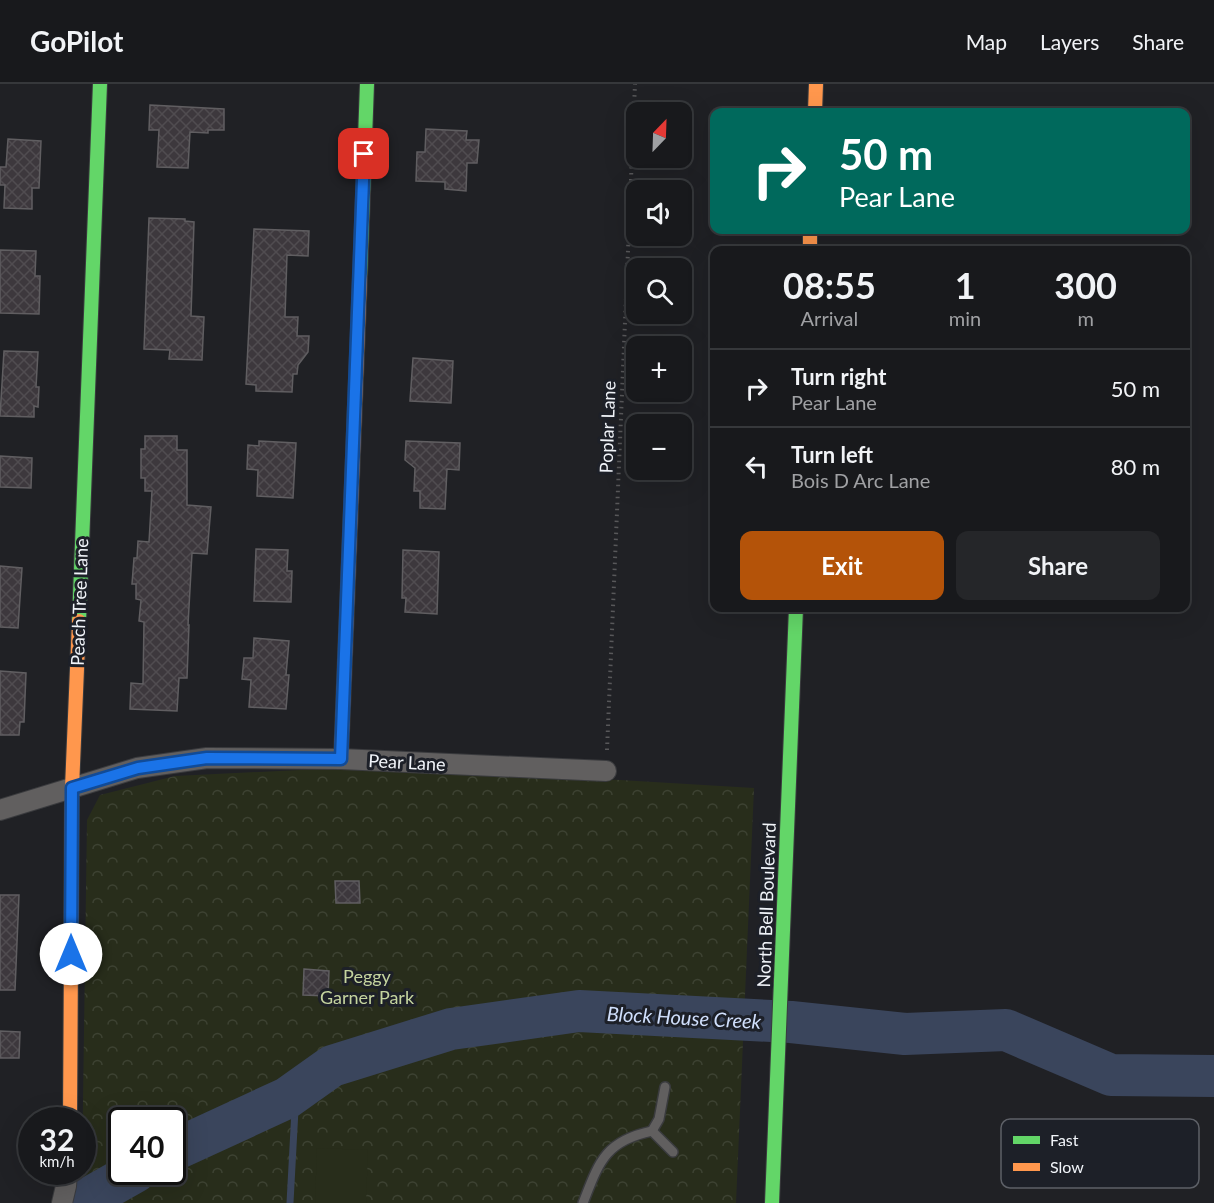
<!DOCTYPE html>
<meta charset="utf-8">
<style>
body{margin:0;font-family:Lato,sans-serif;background:#252629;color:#f1f3f6;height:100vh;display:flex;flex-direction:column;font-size:22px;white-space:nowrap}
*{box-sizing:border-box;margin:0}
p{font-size:20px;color:#9fa0a3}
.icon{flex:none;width:33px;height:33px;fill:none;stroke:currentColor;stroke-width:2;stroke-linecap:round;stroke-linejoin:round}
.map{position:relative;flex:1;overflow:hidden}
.side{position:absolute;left:710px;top:162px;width:480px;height:366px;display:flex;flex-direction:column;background:#18191c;border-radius:12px;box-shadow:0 6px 24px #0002,0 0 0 2px #36383b}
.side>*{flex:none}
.banner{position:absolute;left:710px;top:24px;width:480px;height:126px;border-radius:12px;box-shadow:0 6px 24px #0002,0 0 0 2px #36383b;background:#00695c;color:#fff;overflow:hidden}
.needle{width:39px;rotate:23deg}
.fabs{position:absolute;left:626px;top:18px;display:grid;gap:12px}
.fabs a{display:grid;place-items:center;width:66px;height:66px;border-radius:12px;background:#18191c;box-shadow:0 6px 24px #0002,0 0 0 2px #36383b;font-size:30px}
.speed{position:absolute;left:18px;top:1023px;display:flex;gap:12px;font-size:30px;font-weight:700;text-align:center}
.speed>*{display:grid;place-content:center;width:78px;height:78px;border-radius:50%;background:#18191c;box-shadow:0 6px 24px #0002,0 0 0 2px #36383b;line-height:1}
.speed small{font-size:15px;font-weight:400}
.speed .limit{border:3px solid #111;border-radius:9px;background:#fff;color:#111}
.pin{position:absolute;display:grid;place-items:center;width:51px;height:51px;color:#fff;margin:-26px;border-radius:12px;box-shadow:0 3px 9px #0006}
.me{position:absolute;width:66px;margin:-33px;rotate:0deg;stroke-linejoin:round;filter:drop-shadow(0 0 4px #0008)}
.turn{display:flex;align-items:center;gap:21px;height:126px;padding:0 30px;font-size:27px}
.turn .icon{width:78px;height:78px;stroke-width:2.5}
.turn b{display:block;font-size:42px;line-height:51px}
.eta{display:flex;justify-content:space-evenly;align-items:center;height:102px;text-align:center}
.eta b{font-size:36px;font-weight:700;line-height:42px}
.primary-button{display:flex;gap:12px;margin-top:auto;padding:12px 30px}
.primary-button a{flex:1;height:69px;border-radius:12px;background:#b45309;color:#fff;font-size:24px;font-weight:700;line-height:69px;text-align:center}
.primary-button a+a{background:#252629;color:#f1f3f6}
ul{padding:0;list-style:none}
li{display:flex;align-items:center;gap:18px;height:78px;padding:0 30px;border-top:2px solid #36383b}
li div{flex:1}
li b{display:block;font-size:22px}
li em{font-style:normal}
header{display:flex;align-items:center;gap:36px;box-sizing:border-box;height:84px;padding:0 30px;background:#18191c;border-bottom:2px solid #36383b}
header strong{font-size:28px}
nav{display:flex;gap:33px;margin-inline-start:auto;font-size:21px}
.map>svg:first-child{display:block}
.park{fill:url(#park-crowns);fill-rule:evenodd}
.garden{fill:#282d1b}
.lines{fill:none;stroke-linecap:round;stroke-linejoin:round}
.stream{stroke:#3a455c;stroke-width:7}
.river{stroke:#3a455c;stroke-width:42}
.building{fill:url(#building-cross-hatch);stroke:#605e61;stroke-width:1.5}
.lane-casing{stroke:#3a3b3e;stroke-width:12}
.street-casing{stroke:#3a3b3e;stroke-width:22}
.fast-casing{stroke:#3a3b3e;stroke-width:16}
.slow-casing{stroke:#3a3b3e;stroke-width:16}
.path{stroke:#58585a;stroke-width:4;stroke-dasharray:1.5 4.5;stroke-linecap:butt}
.lane{stroke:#615f5f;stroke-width:9}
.street{stroke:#615f5f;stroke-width:20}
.fast{stroke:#63d668;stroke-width:14}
.slow{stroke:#ff974d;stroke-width:14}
.route-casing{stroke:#114b97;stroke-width:15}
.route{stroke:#1a73e8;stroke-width:10}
.labels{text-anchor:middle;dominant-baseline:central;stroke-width:6;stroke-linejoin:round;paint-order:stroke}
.street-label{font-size:18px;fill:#f1f4f9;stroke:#1d2028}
.park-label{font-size:18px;fill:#c5d49f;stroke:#1d2028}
.water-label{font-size:20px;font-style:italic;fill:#d0dffc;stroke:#1d2028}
.key{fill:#1d2028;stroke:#5d6067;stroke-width:1.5}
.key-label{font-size:16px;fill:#f1f4f9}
</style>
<header>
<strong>GoPilot</strong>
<nav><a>Map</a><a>Layers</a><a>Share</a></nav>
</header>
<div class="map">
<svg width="1214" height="1119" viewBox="0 0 1214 1119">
<defs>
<pattern id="park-crowns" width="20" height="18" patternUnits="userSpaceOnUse" patternTransform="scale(1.5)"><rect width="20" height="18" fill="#282d1b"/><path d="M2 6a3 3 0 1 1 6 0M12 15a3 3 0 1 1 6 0" fill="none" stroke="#3d4232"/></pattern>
<pattern id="building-cross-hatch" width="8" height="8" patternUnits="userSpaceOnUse" patternTransform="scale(1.5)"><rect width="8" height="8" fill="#3d383d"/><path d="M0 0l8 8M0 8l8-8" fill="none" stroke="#504c50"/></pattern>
</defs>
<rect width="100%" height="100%" fill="#202125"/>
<path class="park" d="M 341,684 L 620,696 L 754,704 L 736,1119 L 74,1119 L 79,1107 L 80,1088 L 82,1088 L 87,736 L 100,711 L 175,692 ZM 122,1036 L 172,1036 L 172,1088 L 122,1088 Z"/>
<path class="garden" d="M 317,1064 L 368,1066 L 366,1119 L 315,1119 Z"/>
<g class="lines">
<path class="stream" d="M 290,1119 L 296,1007"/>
<g class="river">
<path d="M 172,1067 L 287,1014 L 332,982 L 451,945 L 579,927 L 791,938 L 905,950 L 1006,946 L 1111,991 L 1214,992"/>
<path d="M 80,1119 L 135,1088"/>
</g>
</g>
<g class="building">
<path d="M 150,21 L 224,25 L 224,46 L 208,46 L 208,49 L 190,48 L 188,84 L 157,83 L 159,46 L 149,46 Z"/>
<path d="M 426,45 L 467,47 L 466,56 L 479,56 L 477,79 L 467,79 L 466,107 L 445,105 L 445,98 L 416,97 L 417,68 L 425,68 Z"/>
<path d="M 8,55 L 41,57 L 39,104 L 32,104 L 32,125 L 4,124 L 5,101 L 0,101 L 0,83 L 6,83 Z"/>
<path d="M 149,134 L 185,135 L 185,137 L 194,138 L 191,232 L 204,233 L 202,276 L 169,275 L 170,266 L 144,265 Z"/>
<path d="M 254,145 L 309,147 L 308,172 L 287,171 L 285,233 L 298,233 L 297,252 L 309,252 L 308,268 L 298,281 L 297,290 L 293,290 L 292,308 L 256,307 L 256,301 L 246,300 Z"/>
<path d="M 0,166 L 36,167 L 35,192 L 40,192 L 39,230 L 0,229 Z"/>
<path d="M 4,267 L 38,268 L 36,303 L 39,303 L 38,323 L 34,322 L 34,333 L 0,332 Z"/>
<path d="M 413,274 L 453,277 L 451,319 L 410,317 Z"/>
<path d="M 145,352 L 177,352 L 177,366 L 187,366 L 187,421 L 211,423 L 207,470 L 192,469 L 188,541 L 189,541 L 187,594 L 179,594 L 177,627 L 130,625 L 131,599 L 143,600 L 144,538 L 139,537 L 141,516 L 136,515 L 136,500 L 132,500 L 134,474 L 137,474 L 138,457 L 149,458 L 152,407 L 145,407 L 145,394 L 141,394 L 141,365 L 145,365 Z"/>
<path d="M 259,357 L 296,359 L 293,414 L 257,412 L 258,386 L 247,385 L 248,361 L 259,362 Z"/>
<path d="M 406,357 L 460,359 L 459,386 L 447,385 L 445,425 L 420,424 L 420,407 L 414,407 L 415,384 L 405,376 Z"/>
<path d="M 0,372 L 32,374 L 31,404 L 0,403 Z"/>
<path d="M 256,465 L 288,466 L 287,487 L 292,487 L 291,518 L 254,517 Z"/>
<path d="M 403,466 L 439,468 L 437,530 L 405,528 L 406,514 L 402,514 Z"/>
<path d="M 0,482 L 22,484 L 18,544 L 0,543 Z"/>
<path d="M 254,554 L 289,557 L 286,591 L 289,591 L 286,625 L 249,623 L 251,596 L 242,595 L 244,574 L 253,574 Z"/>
<path d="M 0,587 L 26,589 L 24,638 L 20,638 L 19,651 L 0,651 Z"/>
<path d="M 335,797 L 359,797 L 360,819 L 336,819 Z"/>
<path d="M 0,811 L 19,811 L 15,906 L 0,906 Z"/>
<path d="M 304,885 L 329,887 L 328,912 L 303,911 Z"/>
<path d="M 0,947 L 20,948 L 19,974 L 0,974 Z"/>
</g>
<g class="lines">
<defs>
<g id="lane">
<path d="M 652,1047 L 673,1068"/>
<path d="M 583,1119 C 599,1078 605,1057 652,1047 L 659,1035 L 665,1003"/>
</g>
<g id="street">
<path d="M 0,726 L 137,684 L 207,674 L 341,675 L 606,687"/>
<path d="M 62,1119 L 66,1102 L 67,1088"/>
</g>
<g id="fast">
<path d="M 360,193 L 367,0"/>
<path d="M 79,537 L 100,0"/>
<path d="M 772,1119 L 796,524"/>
</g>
<g id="slow">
<path d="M 815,28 L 816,0"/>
<path d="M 810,146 L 810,166"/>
<path d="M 341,675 L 360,193"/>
<path d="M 70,1036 L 72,704 L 79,537"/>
</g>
</defs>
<use href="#lane" class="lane-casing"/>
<use href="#street" class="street-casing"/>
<use href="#fast" class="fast-casing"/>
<use href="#slow" class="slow-casing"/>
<path class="path" d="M 607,666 L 635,0"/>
<use href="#lane" class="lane"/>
<use href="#street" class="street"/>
<use href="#fast" class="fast"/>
<use href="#slow" class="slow"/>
</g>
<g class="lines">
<defs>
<path id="route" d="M 71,870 L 72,704 L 138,684 L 207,674 L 341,675 L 364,70"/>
</defs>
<use href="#route" class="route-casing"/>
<use href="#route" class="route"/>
</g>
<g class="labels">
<g class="street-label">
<text transform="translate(607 343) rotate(-88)">Poplar Lane</text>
<text transform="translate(79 518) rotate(-88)">Peach Tree Lane</text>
<text transform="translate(407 678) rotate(3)">Pear Lane</text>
<text transform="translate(766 821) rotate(-88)">North Bell Boulevard</text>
</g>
<g class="park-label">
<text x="367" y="892">Peggy<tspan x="367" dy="21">Garner Park</tspan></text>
</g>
<g class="water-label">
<text transform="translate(684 933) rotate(3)">Block House Creek</text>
</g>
</g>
<rect x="1001" y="1035" width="198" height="69" rx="9" class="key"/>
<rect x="1013" y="1052" width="27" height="8" fill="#63d668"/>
<rect x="1013" y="1079" width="27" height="8" fill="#ff974d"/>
<g class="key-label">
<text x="1050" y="1062">Fast</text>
<text x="1050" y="1089">Slow</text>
</g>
</svg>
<div class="fabs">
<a><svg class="needle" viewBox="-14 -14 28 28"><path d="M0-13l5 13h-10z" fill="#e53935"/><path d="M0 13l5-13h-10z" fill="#9fa0a3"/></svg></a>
<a><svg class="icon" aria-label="sound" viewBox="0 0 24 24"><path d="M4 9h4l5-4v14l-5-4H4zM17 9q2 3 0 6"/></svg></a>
<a><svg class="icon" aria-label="search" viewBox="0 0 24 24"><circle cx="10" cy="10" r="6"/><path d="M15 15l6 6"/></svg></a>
<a>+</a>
<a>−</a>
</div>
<div class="speed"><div>32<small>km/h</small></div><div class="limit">40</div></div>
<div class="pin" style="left:364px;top:70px;background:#d93025"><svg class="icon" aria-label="arrive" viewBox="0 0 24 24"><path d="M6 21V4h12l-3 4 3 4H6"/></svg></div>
<svg class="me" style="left:71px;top:870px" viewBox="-20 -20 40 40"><circle r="19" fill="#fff"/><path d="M0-13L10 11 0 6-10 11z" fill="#1a73e8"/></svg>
<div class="banner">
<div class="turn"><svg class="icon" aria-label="right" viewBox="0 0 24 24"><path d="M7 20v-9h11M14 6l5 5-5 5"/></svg><div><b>50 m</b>Pear Lane</div></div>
</div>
<section class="side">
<div class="eta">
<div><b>08:55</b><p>Arrival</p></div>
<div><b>1</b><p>min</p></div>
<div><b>300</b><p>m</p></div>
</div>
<ul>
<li><svg class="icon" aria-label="right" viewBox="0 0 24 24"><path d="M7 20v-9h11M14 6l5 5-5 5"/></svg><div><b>Turn right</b><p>Pear Lane</p></div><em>50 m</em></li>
<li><svg class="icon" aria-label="left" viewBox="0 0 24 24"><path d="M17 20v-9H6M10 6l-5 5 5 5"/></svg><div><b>Turn left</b><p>Bois D Arc Lane</p></div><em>80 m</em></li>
</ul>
<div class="primary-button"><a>Exit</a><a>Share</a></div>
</section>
</div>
